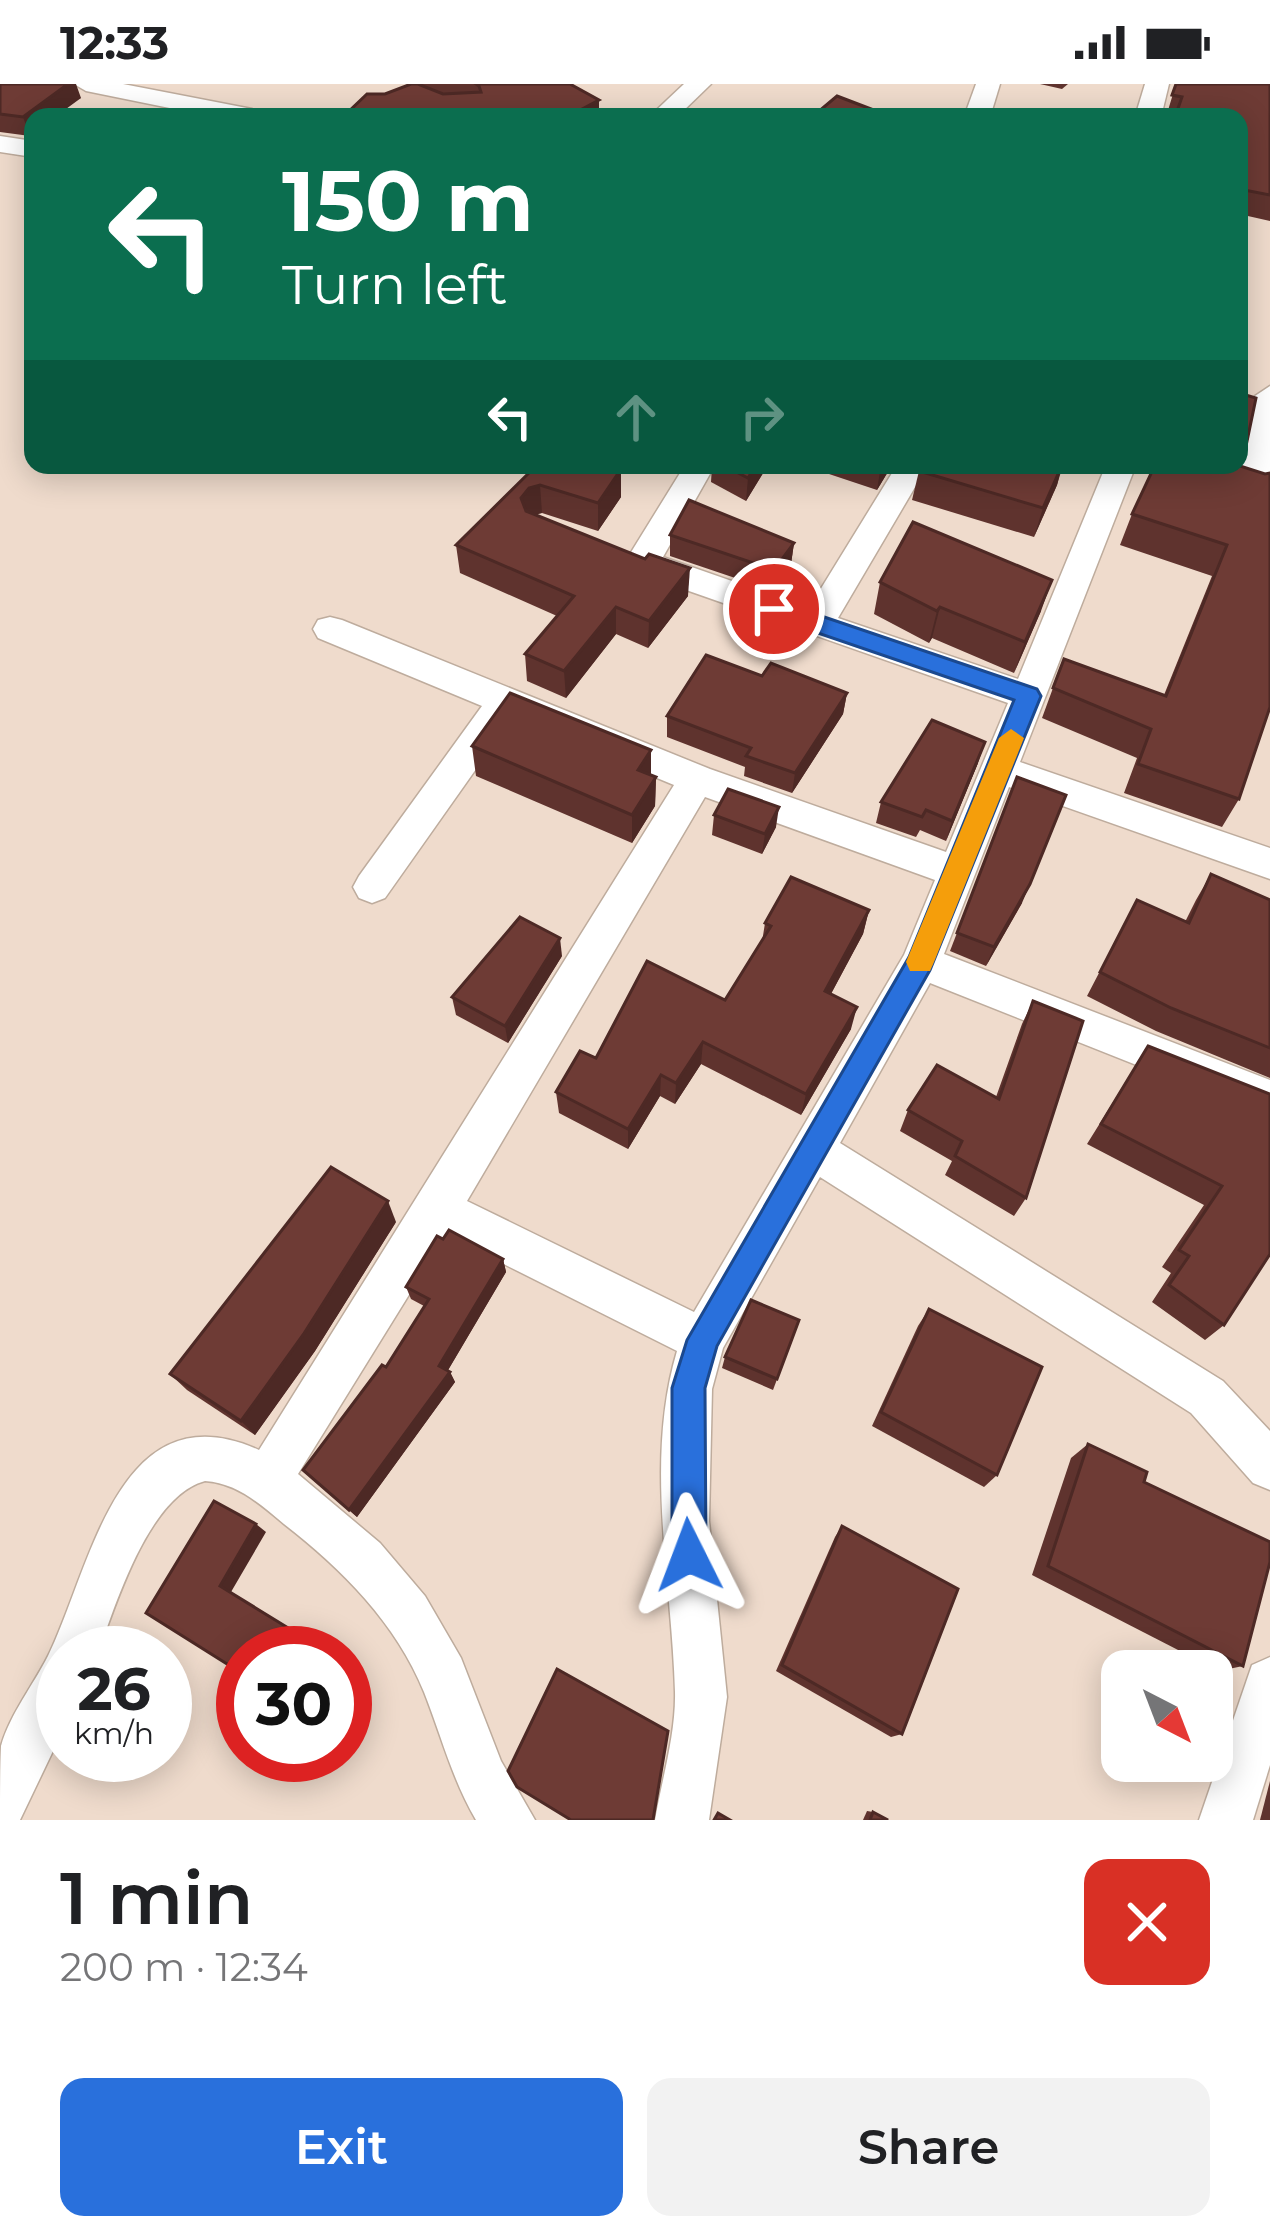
<!DOCTYPE html>
<meta charset="utf-8">
<style>
body{margin:0;font-family:Montserrat,sans-serif;background:#f2f2f2;color:#202124;height:100vh;display:flex;flex-direction:column;font-size:45px;white-space:nowrap}
*{box-sizing:border-box;margin:0}
p{font-size:39px;color:#757577}
.icon{flex:none;width:66px;height:66px;fill:none;stroke:currentColor;stroke-width:2;stroke-linecap:round;stroke-linejoin:round}
.map{position:relative;height:1736px;overflow:hidden}
.side{display:flex;flex-direction:column;background:#fff;flex:1}
.side>*{flex:none}
.hud{position:absolute;left:24px;top:24px;width:1224px;height:366px;border-radius:24px;box-shadow:0 6px 30px #0003;background:#0b6e4f;color:#fff;overflow:hidden}
.needle{width:78px;rotate:138deg}
.tools{position:absolute;left:1101px;top:1566px;display:grid;gap:24px}
.tools a{display:grid;place-items:center;width:132px;height:132px;border-radius:24px;background:#fff;box-shadow:0 6px 30px #0003;font-size:60px}
.speed{position:absolute;left:36px;top:1542px;display:flex;gap:24px;font-size:60px;font-weight:700;text-align:center}
.speed>*{display:grid;place-content:center;width:156px;height:156px;border-radius:50%;background:#fff;box-shadow:0 6px 30px #0003;line-height:1}
.speed small{font-size:30px;font-weight:400}
.speed .limit{border:18px solid #d22;background:#fff;color:#111}
.pin{position:absolute;display:grid;place-items:center;width:102px;height:102px;color:#fff;margin:-51px;border:6px solid #fff;border-radius:50%;box-shadow:0 3px 12px #0007}
.me{position:absolute;width:132px;margin:-66px;rotate:357deg;stroke-linejoin:round;filter:drop-shadow(0 0 9px #0008)}
.turn{display:flex;align-items:center;gap:42px;height:252px;padding:0 60px;font-size:54px}
.turn .icon{width:156px;height:156px;stroke-width:2.5}
.turn b{display:block;font-size:84px;line-height:102px}
.lanes{display:flex;align-items:center;height:114px;padding:0 60px;background:#0003;justify-content:center;gap:60px;direction:ltr}
.lanes .off{opacity:.35}
.round{display:grid;place-items:center;flex:none;width:126px;height:126px;border-radius:24px;background:#f2f2f2}
.overview{display:flex;align-items:center;justify-content:space-between;height:204px;padding:0 60px}
h1{font-size:72px;font-weight:600;line-height:90px}
.action{display:flex;gap:24px;margin-top:auto;padding:24px 60px}
.action a{flex:1;height:138px;border-radius:24px;background:#2970dc;color:#fff;font-size:48px;font-weight:600;line-height:138px;text-align:center}
.action a+a{background:#f2f2f2;color:#202124}
.status{display:flex;justify-content:space-between;align-items:center;height:84px;padding:0 60px;background:#fff;direction:ltr}
.status svg{height:33px;fill:currentColor}
.map>svg:first-child{display:block}
.lines{fill:none;stroke-linecap:round;stroke-linejoin:round}
.minor-casing{stroke:#beac9d;stroke-width:3}
.minor{fill:#fff;fill-rule:evenodd}
.wall{fill:#5f332e}
.shaded-wall{fill:#4d2925}
.building{fill:#6e3b35;stroke:#4d2925;stroke-width:3}
.route{fill:#2970dc;stroke:#1b498f;stroke-width:3}
.slow{fill:#f59e0b}
</style>
<div class="status"><b>12:33</b><svg viewBox="0 0 49 12"><path d="M0 12V9h3v3zM5 12V6h3v6zM10 12V3h3v9zM15 12V0h3v12zM26 1h20v11H26zM47 4h2v5h-2z"/></svg></div>
<div class="map">
<svg width="1270" height="1736" viewBox="0 0 1270 1736">
<rect width="100%" height="100%" fill="#efdbcc"/>
<g class="lines">
<defs>
<g id="minor">
<path d="M 74,0 L 123,0 L 252,25 L 265,33 L 214,33 L 86,7 Z"/>
<path d="M 684,0 L 711,0 L 677,33 L 649,33 Z"/>
<path d="M 976,0 L 1000,0 L 990,33 L 964,33 Z"/>
<path d="M 1145,0 L 1169,0 L 1161,33 L 1135,33 Z"/>
<path d="M 0,52 L 33,57 L 33,73 L 0,68 Z"/>
<path d="M 1270,302 L 1270,390 L 1262,415 L 1251,418 L 1165,388 L 1161,381 L 1209,381 L 1239,391 L 1255,312 Z"/>
<path d="M 685,381 L 715,381 L 663,473 L 809,524 L 897,381 L 928,381 L 838,534 L 1018,595 L 1106,381 L 1136,381 L 1020,678 L 1270,764 L 1270,795 L 1009,703 L 944,870 L 1270,996 L 1270,1034 L 930,899 L 840,1059 L 1223,1297 L 1270,1347 L 1270,1406 L 1253,1399 L 1191,1329 L 820,1093 L 723,1264 L 712,1305 L 709,1437 L 727,1613 L 709,1736 L 655,1736 C 662,1695 676,1649 675,1608 C 672,1495 644,1378 677,1267 L 446,1151 L 298,1390 L 380,1459 L 425,1512 L 461,1574 L 501,1677 L 535,1736 L 476,1736 C 452,1695 441,1651 424,1608 C 396,1539 342,1485 284,1440 C 260,1420 237,1399 205,1397 C 149,1412 116,1519 98,1569 L 63,1569 L 63,1646 L 20,1736 L 0,1736 C 0,1714 0,1683 1,1662 C 10,1630 34,1600 48,1572 C 91,1485 118,1302 259,1366 L 674,701 L 512,634 L 385,814 L 372,819 L 359,814 L 353,803 L 359,792 L 482,622 L 318,554 L 313,545 L 318,536 L 330,533 L 342,536 L 710,685 L 946,768 L 1008,619 L 629,486 L 625,478 ZM 705,713 L 935,796 L 904,871 L 694,1228 L 467,1117 Z"/>
<path d="M 1270,1573 L 1270,1681 L 1253,1736 L 1199,1736 L 1252,1581 Z"/>
</g>
</defs>
<use href="#minor" class="minor-casing"/>
<use href="#minor" class="minor"/>
</g>
<g class="wall">
<path d="M 0,0 L 81,14 L 33,33 L 33,49 L 30,52 L 0,48 Z"/>
<path d="M 421,0 L 570,0 L 599,16 L 599,33 L 339,33 L 385,10 Z"/>
<path d="M 1040,0 L 1068,0 L 1062,5 Z"/>
<path d="M 1176,0 L 1270,0 L 1270,137 L 1239,130 L 1239,33 L 1166,33 Z"/>
<path d="M 1239,309 L 1246,362 L 1239,378 Z"/>
<path d="M 537,381 L 621,413 L 598,447 L 542,429 L 535,430 L 688,512 L 648,564 L 616,550 L 566,614 L 527,597 L 525,570 L 557,532 L 460,489 L 456,461 Z"/>
<path d="M 712,381 L 768,381 L 746,417 L 711,398 Z"/>
<path d="M 808,381 L 892,381 L 877,406 L 808,383 Z"/>
<path d="M 922,381 L 1063,381 L 1057,401 L 1034,453 L 912,416 L 919,387 Z"/>
<path d="M 1237,381 L 1239,715 L 1222,743 L 1124,709 L 1137,674 L 1042,634 L 1053,604 L 1164,611 L 1212,492 L 1120,461 L 1132,430 Z"/>
<path d="M 670,451 L 794,459 L 791,480 L 771,506 L 670,472 Z"/>
<path d="M 880,498 L 1041,527 L 1014,589 L 932,554 L 929,559 L 874,530 Z"/>
<path d="M 762,592 L 847,609 L 843,630 L 792,709 L 744,692 L 745,683 L 667,653 L 667,632 Z"/>
<path d="M 472,662 L 651,666 L 651,691 L 656,693 L 655,722 L 632,759 L 476,692 Z"/>
<path d="M 978,679 L 946,757 L 920,746 L 916,753 L 876,739 L 881,718 Z"/>
<path d="M 1017,693 L 1022,819 L 986,882 L 950,867 Z"/>
<path d="M 714,731 L 776,743 L 762,770 L 712,751 Z"/>
<path d="M 1211,790 L 1270,816 L 1270,994 L 1156,947 L 1087,912 L 1137,816 L 1185,838 L 1196,816 Z"/>
<path d="M 869,826 L 863,850 L 831,910 L 851,945 L 801,1031 L 701,980 L 675,1020 L 660,1012 L 628,1065 L 559,1029 L 556,1008 L 596,974 L 725,916 L 762,858 L 765,839 Z"/>
<path d="M 562,872 L 508,959 L 456,931 L 452,913 Z"/>
<path d="M 1033,917 L 1026,1114 L 1014,1132 L 945,1091 L 952,1077 L 900,1047 L 908,1026 L 996,1013 L 1022,940 Z"/>
<path d="M 1148,962 L 1270,1010 L 1224,1241 L 1205,1256 L 1152,1218 L 1171,1189 L 1162,1183 L 1204,1121 L 1087,1060 Z"/>
<path d="M 396,1138 L 315,1267 L 255,1351 L 187,1306 L 170,1290 Z"/>
<path d="M 443,1155 L 503,1175 L 506,1188 L 448,1286 L 450,1288 L 455,1298 L 357,1433 L 303,1386 L 386,1283 L 424,1222 L 411,1215 L 406,1203 Z"/>
<path d="M 929,1225 L 997,1391 L 984,1403 L 872,1342 L 918,1242 Z"/>
<path d="M 799,1236 L 773,1306 L 722,1284 L 725,1273 Z"/>
<path d="M 1088,1360 L 1144,1398 L 1243,1582 L 1219,1587 L 1032,1491 L 1071,1374 Z"/>
<path d="M 842,1442 L 902,1650 L 891,1653 L 776,1587 L 835,1453 Z"/>
<path d="M 1270,1697 L 1270,1736 L 1260,1736 Z"/>
<path d="M 867,1727 L 873,1728 L 888,1736 L 863,1736 Z"/>
</g>
<g class="shaded-wall">
<path d="M 68,0 L 76,0 L 81,14 L 55,33 L 33,33 L 33,49 L 30,52 L 23,33 Z"/>
<path d="M 599,16 L 599,33 L 567,33 Z"/>
<path d="M 756,381 L 768,381 L 746,417 L 748,394 Z"/>
<path d="M 881,381 L 892,381 L 877,406 Z"/>
<path d="M 1062,381 L 1057,401 L 1034,453 L 1043,424 Z"/>
<path d="M 621,385 L 621,413 L 598,447 L 598,419 Z"/>
<path d="M 540,401 L 542,429 L 531,432 L 523,442 L 521,414 L 529,404 Z"/>
<path d="M 794,459 L 791,480 L 771,506 L 774,486 Z"/>
<path d="M 690,484 L 688,512 L 648,564 L 649,537 Z"/>
<path d="M 1052,496 L 1041,527 L 1014,589 L 1025,558 Z"/>
<path d="M 616,523 L 616,550 L 566,614 L 564,587 Z"/>
<path d="M 940,523 L 932,554 L 929,559 L 937,527 Z"/>
<path d="M 847,609 L 843,630 L 792,709 L 795,689 Z"/>
<path d="M 985,658 L 978,679 L 946,757 L 952,737 Z"/>
<path d="M 651,666 L 651,696 L 638,686 Z"/>
<path d="M 656,693 L 655,722 L 632,759 L 632,731 Z"/>
<path d="M 779,723 L 776,743 L 762,770 L 765,750 Z"/>
<path d="M 1030,800 L 1022,819 L 986,882 L 994,863 Z"/>
<path d="M 869,826 L 863,850 L 820,930 L 825,907 Z"/>
<path d="M 560,854 L 562,872 L 508,959 L 505,942 Z"/>
<path d="M 857,923 L 851,945 L 801,1031 L 806,1010 Z"/>
<path d="M 703,958 L 701,980 L 675,1020 L 676,999 Z"/>
<path d="M 661,991 L 660,1012 L 628,1065 L 628,1045 Z"/>
<path d="M 388,1117 L 396,1138 L 315,1267 L 255,1351 L 241,1337 Z"/>
<path d="M 503,1175 L 506,1188 L 444,1293 L 439,1282 Z"/>
<path d="M 450,1288 L 455,1298 L 357,1433 L 349,1426 Z"/>
<path d="M 256,1440 L 266,1448 L 231,1508 L 325,1566 L 323,1569 L 312,1569 L 220,1502 Z"/>
</g>
<g class="building">
<path d="M 0,0 L 68,0 L 23,33 L 0,30 Z"/>
<path d="M 411,0 L 418,0 L 443,10 L 481,8 L 479,2 L 476,0 L 570,0 L 599,16 L 567,33 L 339,33 L 347,29 L 367,10 L 385,10 Z"/>
<path d="M 1176,0 L 1270,0 L 1270,111 L 1239,105 L 1239,33 L 1175,33 L 1182,13 L 1172,11 Z"/>
<path d="M 837,12 L 892,33 L 812,33 Z"/>
<path d="M 1239,309 L 1256,314 L 1246,362 L 1239,360 Z"/>
<path d="M 537,381 L 613,381 L 621,385 L 598,419 L 540,401 L 529,404 L 521,414 L 526,427 L 645,475 L 649,470 L 690,484 L 649,537 L 616,523 L 564,587 L 525,570 L 574,512 L 456,461 Z"/>
<path d="M 723,381 L 756,381 L 748,394 Z"/>
<path d="M 922,381 L 1062,381 L 1043,424 L 919,387 Z"/>
<path d="M 1155,381 L 1237,381 L 1265,390 L 1270,389 L 1270,623 L 1239,715 L 1138,680 L 1151,645 L 1053,604 L 1064,575 L 1166,612 L 1227,461 L 1132,430 Z"/>
<path d="M 689,416 L 794,459 L 774,486 L 670,451 Z"/>
<path d="M 913,438 L 1052,496 L 1025,558 L 940,523 L 937,527 L 880,498 Z"/>
<path d="M 706,571 L 762,592 L 771,579 L 847,609 L 795,689 L 746,672 L 751,664 L 667,632 Z"/>
<path d="M 510,609 L 651,666 L 638,686 L 656,693 L 632,731 L 472,662 Z"/>
<path d="M 932,636 L 985,658 L 952,737 L 926,726 L 922,733 L 881,718 Z"/>
<path d="M 1017,693 L 1066,711 L 1030,800 L 994,863 L 957,849 Z"/>
<path d="M 728,705 L 779,723 L 765,750 L 714,731 Z"/>
<path d="M 1211,790 L 1270,816 L 1270,964 L 1171,924 L 1100,888 L 1137,816 L 1189,839 Z"/>
<path d="M 791,793 L 869,826 L 825,907 L 857,923 L 806,1010 L 703,958 L 676,999 L 661,991 L 628,1045 L 556,1008 L 580,967 L 596,974 L 647,877 L 725,916 L 771,842 L 765,839 Z"/>
<path d="M 520,833 L 560,854 L 505,942 L 452,913 Z"/>
<path d="M 1033,917 L 1083,937 L 1026,1114 L 955,1072 L 962,1057 L 908,1026 L 937,981 L 999,1015 Z"/>
<path d="M 1148,962 L 1270,1010 L 1270,1170 L 1224,1241 L 1169,1201 L 1189,1172 L 1179,1166 L 1222,1102 L 1101,1040 Z"/>
<path d="M 331,1083 L 388,1117 L 303,1251 L 241,1337 L 170,1290 Z"/>
<path d="M 449,1146 L 503,1175 L 439,1282 L 450,1288 L 349,1426 L 303,1386 L 382,1281 L 386,1283 L 429,1215 L 406,1203 L 437,1152 L 443,1155 Z"/>
<path d="M 751,1216 L 799,1236 L 777,1295 L 725,1273 Z"/>
<path d="M 929,1225 L 1042,1283 L 997,1391 L 881,1328 Z"/>
<path d="M 1088,1360 L 1147,1388 L 1144,1398 L 1270,1458 L 1270,1478 L 1243,1582 L 1048,1482 Z"/>
<path d="M 214,1417 L 256,1440 L 220,1502 L 316,1561 L 312,1569 L 243,1569 L 243,1590 L 146,1529 Z"/>
<path d="M 842,1442 L 958,1505 L 902,1650 L 782,1581 Z"/>
<path d="M 557,1585 L 668,1647 L 653,1736 L 571,1736 L 517,1703 L 508,1687 Z"/>
<path d="M 873,1728 L 888,1736 L 870,1736 Z"/>
<path d="M 718,1729 L 730,1736 L 714,1736 Z"/>
</g>
<path class="route" d="M 774,516 L 1037,605 L 1041,612 L 930,886 L 717,1262 L 705,1304 L 706,1471 L 701,1483 L 689,1488 L 677,1483 L 672,1471 L 672,1304 L 687,1256 L 909,873 L 1014,616 L 765,531 L 765,519 Z"/>
<path class="slow" d="M 1011,645 L 1024,654 L 934,878 L 930,887 L 910,887 L 906,878 L 999,654 Z"/>
</svg>
<div class="tools">
<a><svg class="needle" viewBox="-14 -14 28 28"><path d="M0-13l5 13h-10z" fill="#e53935"/><path d="M0 13l5-13h-10z" fill="#757577"/></svg></a>
</div>
<div class="speed"><div>26<small>km/h</small></div><div class="limit">30</div></div>
<div class="pin" style="left:774px;top:525px;background:#d93025"><svg class="icon" aria-label="arrive" viewBox="0 0 24 24"><path d="M6 21V4h12l-3 4 3 4H6"/></svg></div>
<svg class="me" style="left:689px;top:1471px" viewBox="-20 -20 40 40"><path d="M0-17L14 15 0 8-14 15z" fill="#2970dc" stroke="#fff" stroke-width="4"/></svg>
<div class="hud">
<div class="turn"><svg class="icon" aria-label="left" viewBox="0 0 24 24"><path d="M17 20v-9H6M10 6l-5 5 5 5"/></svg><div><b>150 m</b>Turn left</div></div>
<div class="lanes"><svg class="icon" aria-label="left" viewBox="0 0 24 24"><path d="M17 20v-9H6M10 6l-5 5 5 5"/></svg><svg class="icon off" aria-label="ahead" viewBox="0 0 24 24"><path d="M12 20V5M6 11l6-6 6 6"/></svg><svg class="icon off" aria-label="right" viewBox="0 0 24 24"><path d="M7 20v-9h11M14 6l5 5-5 5"/></svg></div>
</div>
</div>
<section class="side">
<div class="overview"><div><h1>1 min</h1><p>200 m · 12:34</p></div><a class="round" style="background:#d93025;color:#fff"><svg class="icon" aria-label="close" viewBox="0 0 24 24"><path d="M6 6l12 12M18 6L6 18"/></svg></a></div>
<div class="action"><a>Exit</a><a>Share</a></div>
</section>
